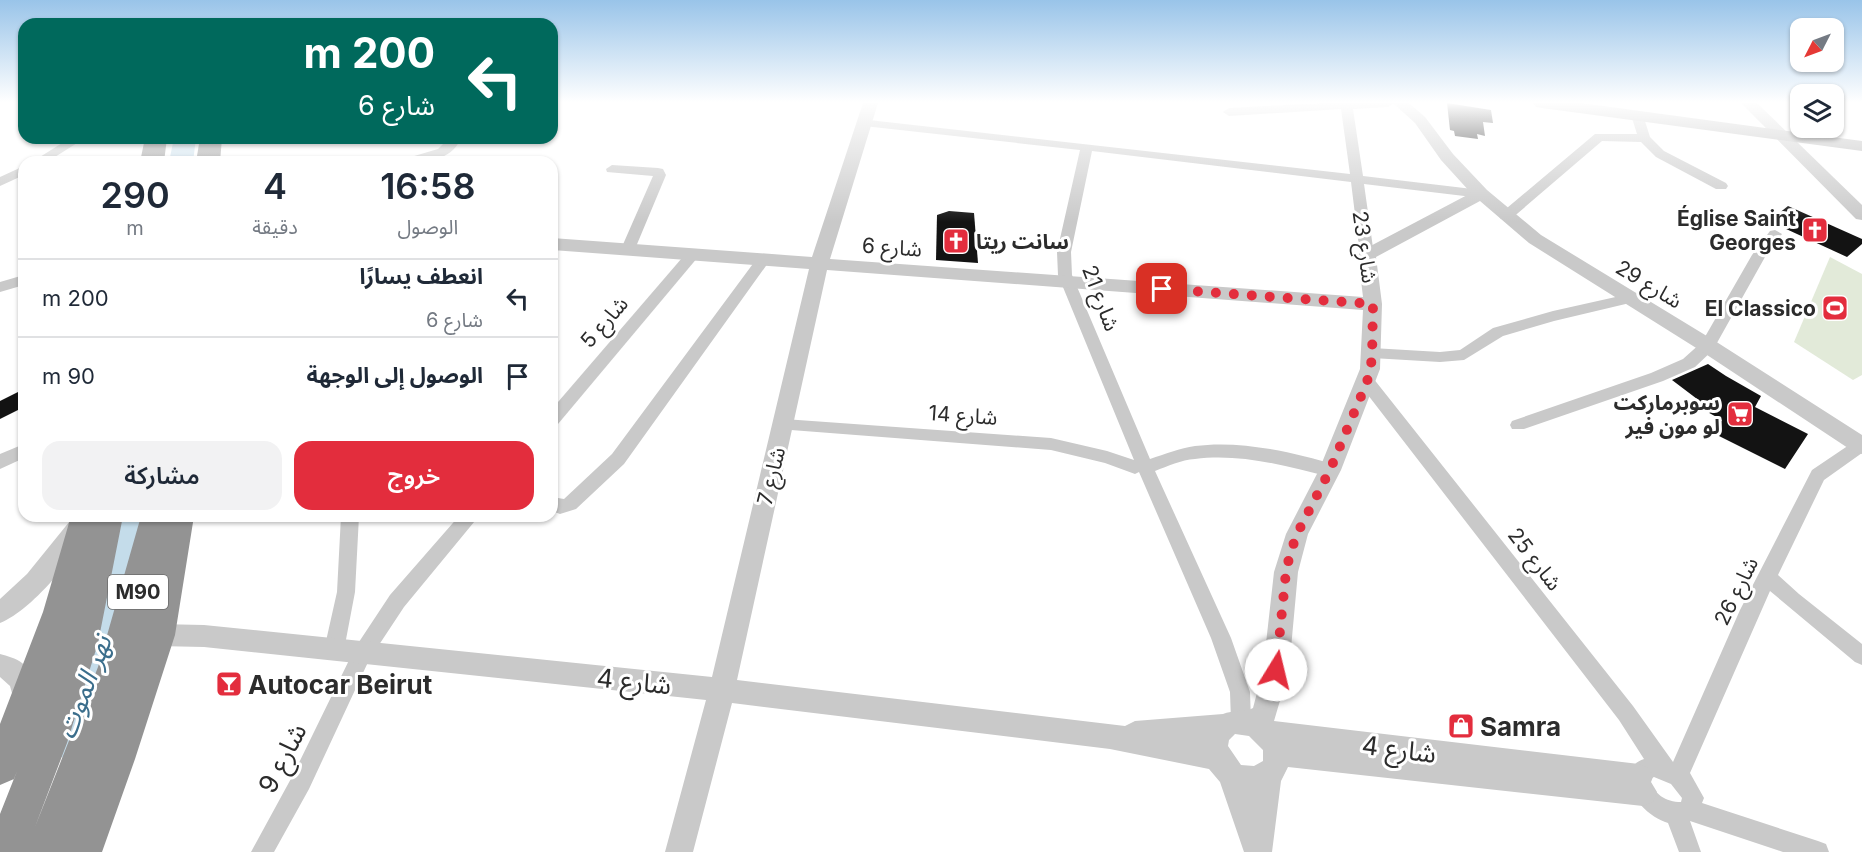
<!DOCTYPE html>
<html lang="ar">
<meta charset="utf-8">
<style>
body{margin:0;font-family:Inter,"Noto Sans Arabic",sans-serif;background:#f2f2f3;color:#1f2937;direction:rtl;height:100vh;display:flex;flex-direction:column;font-size:22px;white-space:nowrap}
*{box-sizing:border-box;margin:0}
p{font-size:20px;color:#747a83}
.icon{flex:none;width:33px;height:33px;fill:none;stroke:currentColor;stroke-width:2;stroke-linecap:round;stroke-linejoin:round}
.map{position:relative;flex:1;overflow:hidden;direction:ltr}
.panel{position:absolute;left:18px;top:156px;width:540px;height:366px;display:flex;flex-direction:column;background:#fff;border-radius:18px;box-shadow:0 2px 4px #0004;direction:rtl}
.panel>*{flex:none}
.hud{position:absolute;left:18px;top:18px;width:540px;height:126px;border-radius:18px;box-shadow:0 2px 4px #0004;direction:rtl;background:#00695c;color:#fff;overflow:hidden}
.needle{width:39px;rotate:228deg}
.fabs{position:absolute;left:1790px;top:18px;display:grid;gap:12px}
.fabs a{display:grid;place-items:center;width:54px;height:54px;border-radius:12px;background:#fff;box-shadow:0 2px 4px #0004;font-size:30px}
.pin{position:absolute;display:grid;place-items:center;width:51px;height:51px;color:#fff;margin:-26px;border-radius:12px;box-shadow:0 3px 9px #0006}
.me{position:absolute;width:66px;margin:-33px;rotate:9deg;stroke-linejoin:round;filter:drop-shadow(0 0 4px #0008)}
.turn{display:flex;align-items:center;gap:21px;height:126px;padding:0 24px;font-size:27px}
.turn .icon{width:78px;height:78px;stroke-width:2.5}
.turn b{display:block;font-size:42px;line-height:51px}
.eta{display:flex;justify-content:space-evenly;align-items:center;height:102px;text-align:center}
.eta b{font-size:36px;font-weight:600;line-height:42px}
.primary-button{display:flex;gap:12px;margin-top:auto;padding:12px 24px}
.primary-button a{flex:1;height:69px;border-radius:18px;background:#e32d3d;color:#fff;font-size:24px;font-weight:600;line-height:69px;text-align:center}
.primary-button a+a{background:#f2f2f3;color:#1f2937}
ul{padding:0;list-style:none}
li{display:flex;align-items:center;gap:18px;height:78px;padding:0 24px;border-top:2px solid #e0e1e3}
li div{flex:1}
li b{display:block;font-size:22px}
li em{font-style:normal}
.map>svg:first-child{display:block}
.green{fill:#e2ead9}
.lines{fill:none;stroke-linecap:round;stroke-linejoin:round}
.river{fill:#c4dcea;fill-rule:evenodd}
.building{fill:#131313}
.minor{fill:#c9c9c9;fill-rule:evenodd}
.tertiary{fill:#c9c9c9;fill-rule:evenodd}
.secondary{fill:#b6b6b6;fill-rule:evenodd}
.motorway{fill:#939393;fill-rule:evenodd}
.route{stroke:#e32d3d;stroke-width:10;stroke-dasharray:0 18}
.labels{text-anchor:middle;dominant-baseline:central;stroke-width:6;stroke-linejoin:round;paint-order:stroke}
.shield{fill:#fff;stroke:#6b6b6b;stroke-width:1.5}
.shield-label{font-size:20px;font-weight:bold;fill:#2c2c2c}
.poi-label{font-size:21px;font-weight:bold;fill:#2c2c2c;stroke:#fff;text-anchor:end}
.street-label{font-size:21px;fill:#2c2c2c;stroke:#fff}
.near-street-label{font-size:26px;fill:#2c2c2c;stroke:#fff}
.near-poi-label{font-size:26px;font-weight:bold;fill:#2c2c2c;stroke:#fff;text-anchor:start}
.near-water-label{font-size:27px;font-style:italic;fill:#3b6e8c;stroke:#fff}
</style>
<div class="map">
<svg width="1862" height="852" viewBox="0 0 1862 852">
<rect width="100%" height="100%" fill="#fff"/>
<path class="green" d="M 1830,257 L 1862,274 L 1862,375 L 1853,380 L 1794,342 Z"/>
<g class="lines">
<g class="river">
<path d="M 174,138 L 196,138 L 193,162 L 169,162 Z"/>
<path d="M 108,516 L 140,516 L 125,634 L 78,753 L 64,758 L 50,753 L 45,740 L 89,634 Z"/>
</g>
</g>
<g class="building">
<path d="M 1447,103 L 1491,110 L 1493,123 L 1483,122 L 1485,136 L 1477,134 L 1478,139 L 1455,136 L 1454,131 L 1450,130 Z"/>
<path d="M 1788,206 L 1862,239 L 1862,244 L 1847,257 L 1769,221 Z"/>
<path d="M 949,211 L 974,213 L 978,263 L 936,260 L 937,215 Z"/>
<path d="M 1708,364 L 1726,376 L 1761,396 L 1755,407 L 1808,434 L 1785,469 L 1713,433 L 1722,420 L 1702,409 L 1705,405 L 1672,380 Z"/>
<path d="M 18,392 L 24,398 L 24,407 L 0,419 L 0,401 Z"/>
</g>
<g class="lines">
<g class="minor">
<path d="M 1323,103 L 1394,103 L 1388,107 L 1353,109 L 1363,176 L 1481,190 L 1488,194 L 1481,198 L 1364,184 L 1374,255 L 1367,259 L 1360,255 L 1351,182 L 1092,151 L 1071,252 L 1072,275 L 1150,459 C 1165,454 1180,448 1195,446 C 1240,440 1293,452 1336,465 L 1339,470 L 1336,475 L 1330,477 C 1287,466 1240,453 1195,459 C 1181,460 1168,466 1155,471 L 1231,638 L 1250,692 L 1251,721 L 1248,728 L 1241,731 L 1234,728 L 1231,721 L 1230,692 L 1211,638 L 1139,472 L 1135,474 L 1105,463 L 1051,450 L 778,429 L 776,425 L 778,421 L 784,419 L 1051,438 L 1107,451 L 1134,460 L 1058,275 L 1057,252 L 1080,150 L 864,126 L 860,125 L 860,119 L 1350,174 L 1341,109 L 1229,116 L 1223,112 L 1229,108 Z"/>
<path d="M 1637,111 L 1643,115 L 1650,137 L 1664,151 L 1726,183 L 1728,186 L 1726,189 L 1716,189 L 1656,157 L 1641,142 L 1602,141 L 1511,219 L 1501,219 L 1499,216 L 1501,213 L 1595,134 L 1637,134 L 1631,115 Z"/>
<path d="M 70,138 L 85,138 L 47,162 L 32,162 Z"/>
<path d="M 449,138 L 461,138 C 451,162 424,162 402,162 L 404,159 L 438,149 Z"/>
<path d="M 612,165 L 658,168 L 663,169 L 666,175 L 635,249 L 628,253 L 621,249 L 653,176 L 607,172 L 606,169 Z"/>
<path d="M 24,166 L 24,175 L 0,186 L 0,177 Z"/>
<path d="M 1775,230 L 1782,234 L 1765,257 L 1713,350 L 1695,367 L 1663,381 L 1524,429 L 1512,429 L 1510,425 L 1512,421 L 1651,373 L 1683,359 L 1702,342 L 1752,255 L 1770,231 Z"/>
<path d="M 693,250 L 700,254 L 698,257 L 558,424 L 552,426 L 552,409 L 688,251 Z"/>
<path d="M 763,256 L 770,260 L 768,263 L 624,464 L 576,509 L 560,514 L 552,511 L 552,497 L 564,499 L 612,454 L 758,257 Z"/>
<path d="M 24,275 L 24,285 L 0,292 L 0,282 Z"/>
<path d="M 1629,294 L 1634,296 L 1636,299 L 1634,302 L 1554,321 L 1503,336 L 1464,360 L 1440,362 L 1372,358 L 1367,357 L 1364,353 L 1367,349 L 1372,348 L 1440,352 L 1460,350 L 1493,328 L 1553,311 Z"/>
<path d="M 1367,376 L 1373,378 L 1633,706 L 1673,762 L 1740,610 L 1812,470 L 1855,441 L 1862,439 L 1862,453 L 1824,480 L 1778,575 L 1799,594 L 1862,644 L 1862,665 L 1855,662 L 1770,591 L 1690,773 L 1704,798 L 1702,803 L 1818,841 L 1826,844 L 1829,852 L 1783,852 L 1690,821 L 1701,852 L 1679,852 L 1668,823 C 1642,816 1607,773 1644,759 L 1619,720 L 1361,386 L 1359,382 L 1361,378 ZM 1654,777 L 1671,784 L 1682,798 L 1681,802 C 1666,802 1653,794 1650,779 Z"/>
<path d="M 24,444 L 24,458 L 0,469 L 0,454 Z"/>
<path d="M 341,516 L 359,516 L 355,592 L 344,650 L 341,656 L 334,659 L 327,656 L 324,650 L 337,592 Z"/>
<path d="M 459,516 L 479,516 L 404,607 L 369,660 L 309,789 L 274,852 L 251,852 L 293,775 L 355,648 L 390,595 Z"/>
</g>
<g class="tertiary">
<path d="M 863,103 L 878,103 L 830,259 L 1363,297 L 1358,255 L 1361,251 L 1471,193 L 1441,160 L 1415,123 L 1393,103 L 1409,103 L 1425,117 L 1453,154 L 1487,190 L 1541,235 L 1715,341 L 1862,435 L 1862,454 L 1854,452 L 1701,351 L 1529,243 L 1480,201 L 1376,257 L 1382,304 L 1380,369 L 1341,470 L 1308,534 L 1298,572 L 1289,670 L 1274,721 L 1639,764 L 1649,768 L 1653,777 L 1651,782 L 1657,792 L 1653,802 L 1643,806 L 1288,767 L 1281,781 L 1272,852 L 1244,852 L 1220,782 L 1209,769 L 1110,749 L 732,703 L 693,852 L 665,852 L 706,700 L 204,647 L 157,646 L 148,643 L 145,635 L 148,627 L 157,624 L 204,625 L 712,677 L 809,269 L 552,250 L 552,238 L 812,257 ZM 827,270 L 1363,310 L 1360,369 L 1319,470 L 1286,534 L 1274,572 L 1263,670 L 1253,708 C 1247,712 1232,710 1223,714 L 1135,721 L 1125,726 L 737,680 ZM 1235,734 L 1249,736 L 1263,750 L 1263,761 L 1254,766 L 1241,765 L 1228,746 L 1229,740 Z"/>
<path d="M 1741,103 L 1757,103 L 1862,205 L 1862,220 L 1856,219 Z"/>
<path d="M 74,516 L 98,516 C 82,548 34,610 0,623 L 0,599 L 27,574 Z"/>
<path d="M 0,654 C 7,656 16,658 22,663 C 36,673 42,696 35,711 L 26,714 L 17,711 L 10,686 L 0,677 Z"/>
</g>
<path class="secondary" d="M 1533,103 L 1581,103 L 1862,141 L 1862,151 L 1542,108 L 1536,107 Z"/>
<g class="motorway">
<path d="M 145,138 L 167,138 L 164,162 L 140,162 Z"/>
<path d="M 200,138 L 222,138 L 220,162 L 196,162 Z"/>
<path d="M 71,516 L 123,516 L 98,643 L 67,743 L 35,827 L 98,667 L 141,516 L 194,516 L 175,635 L 135,759 L 102,852 L 0,852 L 0,814 L 17,771 L 14,779 L 0,785 L 0,724 L 43,612 Z"/>
</g>
</g>
<linearGradient id="sky" x2="0" y2="1"><stop stop-color="#99c4e9"/><stop offset="0.46" stop-color="#fff"/><stop offset="1" stop-color="#fff" stop-opacity="0"/></linearGradient>
<rect width="1862" height="222" fill="url(#sky)"/>
<g class="lines">
<path class="route" d="M 1162,289 L 1373,304 L 1372,359 L 1367,382 L 1330,470 L 1297,534 L 1290,554 L 1286,572 L 1276,670"/>
</g>
<defs>
<symbol id="church-square" viewBox="-11 -11 22 22"><rect x="-9" y="-9" width="18" height="18" rx="4" fill="#e32d3d" stroke="#fff"/><path d="M-1.2-6h2.4v3.5h3.3v2.4h-3.3V6h-2.4V-.1h-3.3v-2.4h3.3Z" fill="#fff"/></symbol>
<symbol id="stadium-square" viewBox="-11 -11 22 22"><rect x="-9" y="-9" width="18" height="18" rx="4" fill="#e32d3d" stroke="#fff"/><path d="M0-5a6.5 5 0 1 0 0 10a6.5 5 0 1 0 0-10ZM-3.5-1.8h7v3.6h-7Z" fill="#fff"/></symbol>
<symbol id="supermarket-square" viewBox="-11 -11 22 22"><rect x="-9" y="-9" width="18" height="18" rx="4" fill="#e32d3d" stroke="#fff"/><path d="M-6-5.5h2.5l.6 2H6L4.5 2H-2.5L-4.4-4H-6ZM-1.5 3.2a1.3 1.3 0 1 0 .1 0ZM3 3.2a1.3 1.3 0 1 0 .1 0Z" fill="#fff"/></symbol>
<symbol id="bar-square" viewBox="-11 -11 22 22"><rect x="-9" y="-9" width="18" height="18" rx="4" fill="#e32d3d" stroke="#fff"/><path d="M-6-5H6L.8 .8V4.5H3.5V6h-7V4.5H-.8V.8Z" fill="#fff"/></symbol>
<symbol id="shop-square" viewBox="-11 -11 22 22"><rect x="-9" y="-9" width="18" height="18" rx="4" fill="#e32d3d" stroke="#fff"/><path d="M-5-2.5h2.3a2.7 3.5 0 0 1 5.4 0H5L5.5 6h-11ZM-1.5-2.5h3a1.5 2.3 0 0 0-3 0Z" fill="#fff"/></symbol>
</defs>
<g fill-rule="evenodd">
<use href="#church-square" x="1800" y="215" width="30" height="30"/>
<use href="#church-square" x="941" y="226" width="30" height="30"/>
<use href="#stadium-square" x="1820" y="293" width="30" height="30"/>
<use href="#supermarket-square" x="1725" y="399" width="30" height="30"/>
<use href="#bar-square" x="214" y="669" width="30" height="30"/>
<use href="#shop-square" x="1446" y="711" width="30" height="30"/>
</g>
<g class="labels">
<rect class="shield" x="108" y="575" width="60" height="34" rx="4.5"/>
<g class="shield-label">
<text x="138" y="592">M90</text>
</g>
<g class="poi-label">
<text x="1796" y="218">Église Saint<tspan x="1796" dy="24">Georges</tspan></text>
<text x="976" y="241" text-anchor="start">سانت ريتا</text>
<text x="1816" y="308">El Classico</text>
<text x="1720" y="402">سوبرماركت<tspan x="1720" dy="24">لو مون فير</tspan></text>
</g>
<g class="street-label">
<text transform="translate(892 247) rotate(4)">شارع 6</text>
<text transform="translate(1365 247) rotate(82)">شارع 23</text>
<text transform="translate(1649 284) rotate(31)">شارع 29</text>
<text transform="translate(1101 298) rotate(69)">شارع 21</text>
<text transform="translate(604 322) rotate(-49)">شارع 5</text>
<text transform="translate(963 415) rotate(4)">شارع 14</text>
<text transform="translate(771 476) rotate(-76)">شارع 7</text>
<text transform="translate(1535 559) rotate(52)">شارع 25</text>
<text transform="translate(1736 591) rotate(-64)">شارع 26</text>
</g>
<g class="near-street-label">
<text transform="translate(634 681) rotate(6)">شارع 4</text>
<text transform="translate(1399 749) rotate(7)">شارع 4</text>
<text transform="translate(282 758) rotate(-63)">شارع 9</text>
</g>
<g class="near-poi-label">
<text x="248" y="684">Autocar Beirut</text>
<text x="1480" y="726">Samra</text>
</g>
<g class="near-water-label">
<text transform="translate(84 687) rotate(-69)">نهر الموت</text>
</g>
</g>
</svg>
<div class="fabs">
<a><svg class="needle" viewBox="-14 -14 28 28"><path d="M0-13l5 13h-10z" fill="#e53935"/><path d="M0 13l5-13h-10z" fill="#747a83"/></svg></a>
<a><svg class="icon" aria-label="layers" viewBox="0 0 24 24"><path d="M12 4l9 5-9 5-9-5zM3 14l9 5 9-5"/></svg></a>
</div>
<div class="pin" style="left:1162px;top:289px;background:#d93025"><svg class="icon" aria-label="arrive" viewBox="0 0 24 24"><path d="M6 21V4h12l-3 4 3 4H6"/></svg></div>
<svg class="me" style="left:1276px;top:670px" viewBox="-20 -20 40 40"><circle r="19" fill="#fff"/><path d="M0-13L10 11 0 6-10 11z" fill="#e32d3d"/></svg>
<div class="hud">
<div class="turn"><svg class="icon" aria-label="left" viewBox="0 0 24 24"><path d="M17 20v-9H6M10 6l-5 5 5 5"/></svg><div><b>200 m</b>شارع 6</div></div>
</div>
<section class="panel">
<div class="eta">
<div><b>16:58</b><p>الوصول</p></div>
<div><b>4</b><p>دقيقة</p></div>
<div><b>290</b><p>m</p></div>
</div>
<ul>
<li><svg class="icon" aria-label="left" viewBox="0 0 24 24"><path d="M17 20v-9H6M10 6l-5 5 5 5"/></svg><div><b>انعطف يسارًا</b><p>شارع 6</p></div><em>200 m</em></li>
<li><svg class="icon" aria-label="arrive" viewBox="0 0 24 24"><path d="M6 21V4h12l-3 4 3 4H6"/></svg><div><b>الوصول إلى الوجهة</b></div><em>90 m</em></li>
</ul>
<div class="primary-button"><a>خروج</a><a>مشاركة</a></div>
</section>
</div>
